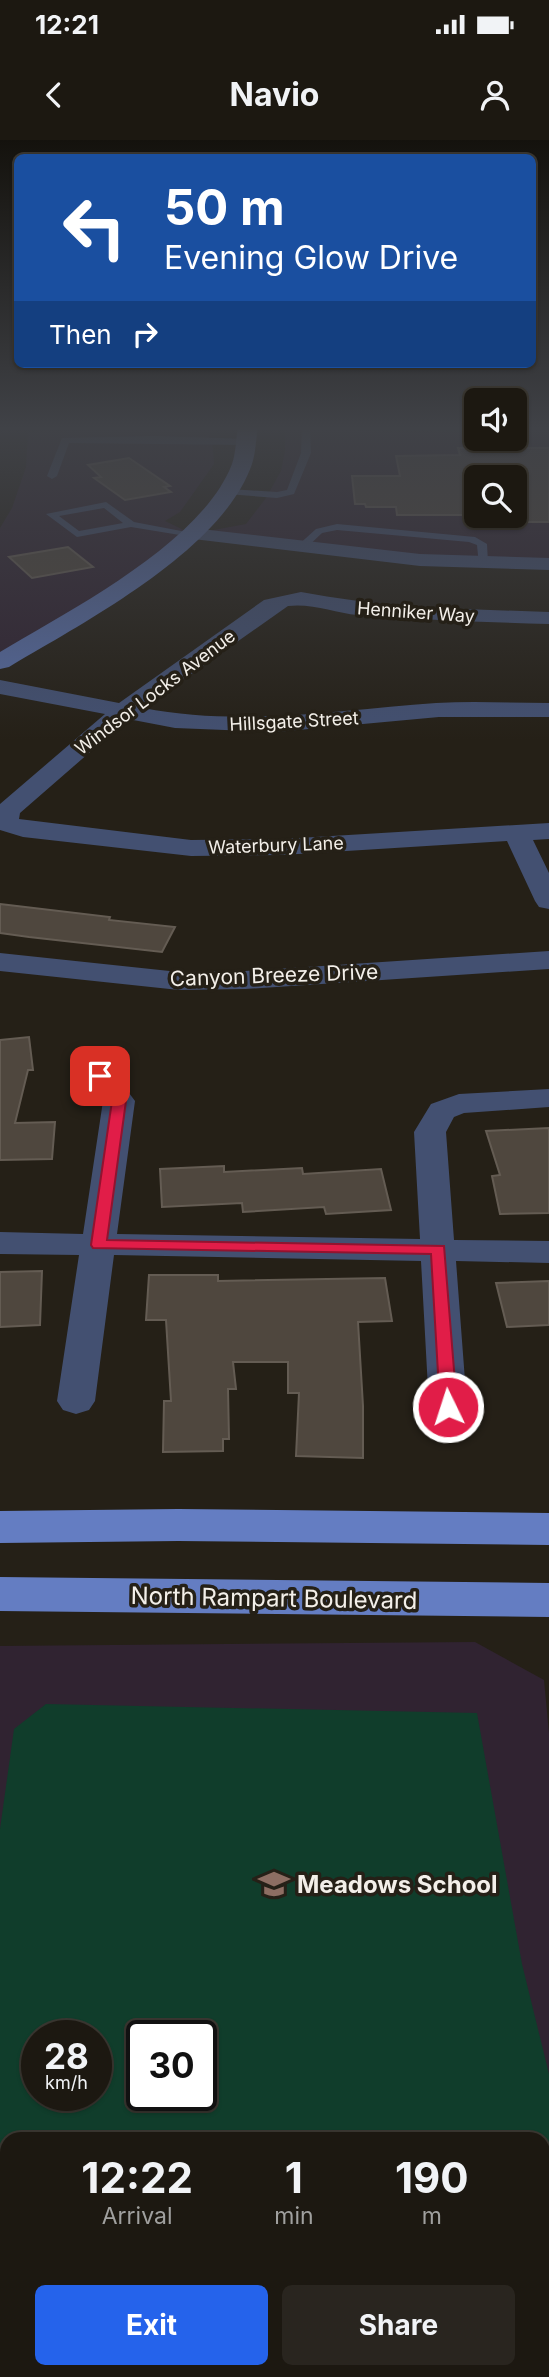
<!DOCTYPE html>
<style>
body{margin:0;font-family:Inter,sans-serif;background:#29251f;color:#f1f3f6;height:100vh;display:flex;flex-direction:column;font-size:26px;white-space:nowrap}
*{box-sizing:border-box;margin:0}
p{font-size:23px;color:#a0a09f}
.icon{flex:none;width:38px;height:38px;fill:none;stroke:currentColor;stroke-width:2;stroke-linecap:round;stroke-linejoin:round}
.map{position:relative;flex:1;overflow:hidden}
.drawer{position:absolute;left:0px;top:1992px;width:550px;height:247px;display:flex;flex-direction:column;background:#1c1811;border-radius:21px 21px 0 0;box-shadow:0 2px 5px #0004,0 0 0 2px #3a3731}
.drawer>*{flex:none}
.guide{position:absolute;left:14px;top:14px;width:522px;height:214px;border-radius:10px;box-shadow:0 2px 5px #0004,0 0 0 2px #3a3731;background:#1a4fa0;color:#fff;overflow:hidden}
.buttons{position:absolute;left:464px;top:248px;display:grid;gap:14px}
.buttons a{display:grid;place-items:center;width:63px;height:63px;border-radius:10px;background:#1c1811;box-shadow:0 2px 5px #0004,0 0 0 2px #3a3731;font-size:35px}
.speed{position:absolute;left:21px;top:1880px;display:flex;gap:14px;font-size:35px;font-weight:700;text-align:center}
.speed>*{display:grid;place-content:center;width:91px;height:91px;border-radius:50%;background:#1c1811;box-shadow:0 2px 5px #0004,0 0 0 2px #3a3731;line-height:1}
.speed small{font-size:18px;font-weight:400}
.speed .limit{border:4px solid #111;border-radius:10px;background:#fff;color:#111}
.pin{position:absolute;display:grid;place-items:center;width:60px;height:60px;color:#fff;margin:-30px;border-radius:14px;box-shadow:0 4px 10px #0006}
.me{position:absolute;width:77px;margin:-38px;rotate:356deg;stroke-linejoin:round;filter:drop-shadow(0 0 5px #0008)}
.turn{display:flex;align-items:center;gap:24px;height:147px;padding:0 35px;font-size:32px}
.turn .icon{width:91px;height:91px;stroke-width:2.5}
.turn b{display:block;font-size:49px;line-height:60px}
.then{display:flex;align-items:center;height:66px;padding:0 35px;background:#0003;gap:14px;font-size:26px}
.eta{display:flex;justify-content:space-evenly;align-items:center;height:119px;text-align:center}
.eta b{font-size:42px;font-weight:700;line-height:49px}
.button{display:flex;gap:14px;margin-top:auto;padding:14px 35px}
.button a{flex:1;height:80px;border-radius:10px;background:#2563eb;color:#fff;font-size:28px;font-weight:700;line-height:80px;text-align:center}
.button a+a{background:#29251f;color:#f1f3f6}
.status{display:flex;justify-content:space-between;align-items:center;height:49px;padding:0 35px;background:#1c1811;direction:ltr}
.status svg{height:19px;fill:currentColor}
header{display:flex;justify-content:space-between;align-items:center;height:91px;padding:0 35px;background:#1c1811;font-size:32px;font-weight:700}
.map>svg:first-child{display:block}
.education{fill:#302331;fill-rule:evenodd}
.green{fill:#103d2b;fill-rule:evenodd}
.building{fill:#4f473e;stroke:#645c53;stroke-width:2}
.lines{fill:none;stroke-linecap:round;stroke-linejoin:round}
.lane{fill:#435071;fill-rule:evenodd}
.street{fill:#435071;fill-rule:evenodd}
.secondary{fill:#566a9f;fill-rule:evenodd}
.primary{fill:#647dc2;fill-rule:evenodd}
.route{fill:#e11d48;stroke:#92132f;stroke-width:2}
.labels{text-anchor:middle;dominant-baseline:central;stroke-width:7;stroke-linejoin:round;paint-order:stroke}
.far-street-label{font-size:18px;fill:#f3efe9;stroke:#252017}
.street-label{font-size:21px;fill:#f3efe9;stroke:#252017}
.near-street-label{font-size:24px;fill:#f3efe9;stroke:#252017}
.near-poi-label{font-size:24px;font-weight:bold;fill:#f3efe9;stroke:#252017;text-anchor:start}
</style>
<div class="status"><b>12:21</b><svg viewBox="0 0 49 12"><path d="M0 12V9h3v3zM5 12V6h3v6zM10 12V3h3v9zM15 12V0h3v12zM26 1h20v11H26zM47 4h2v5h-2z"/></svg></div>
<header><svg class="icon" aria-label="back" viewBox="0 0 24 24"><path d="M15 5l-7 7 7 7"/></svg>Navio<svg class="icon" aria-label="person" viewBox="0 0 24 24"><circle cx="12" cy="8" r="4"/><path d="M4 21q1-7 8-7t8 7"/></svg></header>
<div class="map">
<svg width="549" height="2237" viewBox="0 0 549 2237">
<rect width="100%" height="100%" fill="#252017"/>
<g class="education">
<path d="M 42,286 L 212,286 L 209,297 L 213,308 L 214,324 L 180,372 L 165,381 L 192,394 L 246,384 L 266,358 L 281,331 L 285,311 L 285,286 L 339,286 L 345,290 L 393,292 L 476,292 L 476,299 L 514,299 L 515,290 L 549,287 L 549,424 L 479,423 L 192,394 L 0,520 L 0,388 L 12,368 L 26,327 L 28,292 L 121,290 L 48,290 ZM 476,338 L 514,338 L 514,376 L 476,376 Z"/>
<path d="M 475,1502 L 544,1540 L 549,1593 L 549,2237 L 0,2237 L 0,1506 ZM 37,1895 L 96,1895 L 96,1955 L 37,1955 ZM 142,1895 L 201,1895 L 201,1955 L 142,1955 ZM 7,1998 L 542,1998 L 542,2231 L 7,2231 Z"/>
</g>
<g class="green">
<path d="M 339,286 L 476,286 L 476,292 L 345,290 Z"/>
<path d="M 46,1564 L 477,1573 L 522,1824 L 549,1934 L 549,2237 L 0,2237 L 0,1689 L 14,1589 ZM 37,1895 L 96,1895 L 96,1955 L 37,1955 ZM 142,1895 L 201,1895 L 201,1955 L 142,1955 ZM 7,1998 L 542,1998 L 542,2231 L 7,2231 Z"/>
</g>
<g class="building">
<path d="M 458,308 L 549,308 L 549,382 L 503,382 L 501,376 L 514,376 L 514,338 L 476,338 L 476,375 L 397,375 L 396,367 L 366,367 L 365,364 L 355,364 L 352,336 L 400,336 L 396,316 L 460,315 Z"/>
<path d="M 129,318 L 170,346 L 164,347 L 171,352 L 125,360 L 94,338 L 101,337 L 88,325 Z"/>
<path d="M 68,407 L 93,427 L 32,438 L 9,417 Z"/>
<path d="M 0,764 L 110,777 L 109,780 L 175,787 L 162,812 L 29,797 L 0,793 Z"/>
<path d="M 29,897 L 33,930 L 28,930 L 15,983 L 55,982 L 52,1019 L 0,1020 L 0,900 Z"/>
<path d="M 549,988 L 549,1073 L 500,1074 L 492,1036 L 500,1035 L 486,991 Z"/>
<path d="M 224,1026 L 224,1032 L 302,1028 L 303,1034 L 381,1029 L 391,1070 L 326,1074 L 324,1067 L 243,1072 L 242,1063 L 162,1067 L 160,1029 Z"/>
<path d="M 42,1131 L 40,1185 L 0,1187 L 0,1132 Z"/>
<path d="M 149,1135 L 218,1135 L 218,1141 L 385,1138 L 392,1181 L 358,1182 L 363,1266 L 363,1318 L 296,1316 L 299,1253 L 288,1253 L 288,1222 L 233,1222 L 236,1249 L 228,1249 L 229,1299 L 223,1299 L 223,1311 L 163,1312 L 164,1261 L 171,1261 L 166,1180 L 146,1180 Z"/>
<path d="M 549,1141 L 549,1185 L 507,1187 L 496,1143 Z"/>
</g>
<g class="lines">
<g class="lane">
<path d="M 302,286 L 310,286 L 311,313 L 294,354 L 277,358 L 227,354 L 225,352 L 230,349 L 277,352 L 287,350 L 301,313 Z"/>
<path d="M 155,296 L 249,299 L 253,302 L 249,305 L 69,303 L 57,336 L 52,339 L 47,336 L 62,298 Z"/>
<path d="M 106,362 L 134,382 L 197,394 L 192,397 L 131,387 L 77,397 L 46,374 ZM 104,368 L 123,383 L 79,391 L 59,376 Z"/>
<path d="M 337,384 L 475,397 L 487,404 L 488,423 L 479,425 L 477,405 L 469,402 L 337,390 L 322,393 L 305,409 L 296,407 L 316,389 Z"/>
</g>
<g class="street">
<path d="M 192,388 L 420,414 L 549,418 L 549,430 L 420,426 L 185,398 L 182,394 L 185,390 Z"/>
<path d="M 301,452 C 383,468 466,469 549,472 L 549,484 C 485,482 422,480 358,475 C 335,473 312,463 288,466 L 143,568 C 242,587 338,570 436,563 C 474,561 512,563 549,563 L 549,577 L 439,577 L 276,592 L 175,588 L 128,579 L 20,673 L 19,679 L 191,700 L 282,699 L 549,683 L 549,699 L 533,700 L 549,733 L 549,769 L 539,767 L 535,761 L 507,701 L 282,715 L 191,716 L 23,697 L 0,690 L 0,664 L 105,574 L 0,554 L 0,540 L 119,563 L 264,460 Z"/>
<path d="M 549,811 L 549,829 L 245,849 L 179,850 L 0,831 L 0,813 L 179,832 L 245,831 Z"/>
<path d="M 100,927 L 111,929 L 135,961 L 117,1094 L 420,1099 L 414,992 L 431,964 L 459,954 L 549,949 L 549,967 L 464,973 L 454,977 L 446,992 L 454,1100 L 549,1101 L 549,1123 L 456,1121 L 467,1267 L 461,1276 L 448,1280 L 435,1276 L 429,1267 L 421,1121 L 114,1115 L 95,1261 L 89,1270 L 76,1274 L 63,1270 L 57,1261 L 79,1115 L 0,1114 L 0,1092 L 83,1094 L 103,961 L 84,936 L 89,929 Z"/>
</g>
<path class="secondary" d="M 238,286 L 258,286 C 256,298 256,312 252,324 C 222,411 84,482 9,527 L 0,529 L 0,512 C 70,470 202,403 232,324 C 236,313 236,298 238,286 Z"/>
<g class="primary">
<path d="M 178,1369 L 549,1373 L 549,1405 L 178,1401 L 0,1403 L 0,1371 Z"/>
<path d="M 0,1437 L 549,1443 L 549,1477 L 0,1471 Z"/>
</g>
</g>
<linearGradient id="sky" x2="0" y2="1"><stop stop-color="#14120d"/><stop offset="0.48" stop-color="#404247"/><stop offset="1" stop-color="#404247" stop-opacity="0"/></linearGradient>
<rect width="549" height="600" fill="url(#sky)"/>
<path class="route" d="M 100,931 L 105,933 L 126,961 L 107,1100 L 444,1106 L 457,1267 L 454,1271 L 442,1271 L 440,1267 L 431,1114 L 93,1108 L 91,1105 L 112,961 L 93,936 Z"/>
<defs>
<symbol id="school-bare" viewBox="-9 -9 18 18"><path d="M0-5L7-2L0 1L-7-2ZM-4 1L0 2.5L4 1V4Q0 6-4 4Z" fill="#8d6e63" stroke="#252017" stroke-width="2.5" paint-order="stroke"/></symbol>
</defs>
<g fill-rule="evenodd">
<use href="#school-bare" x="252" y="1722" width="44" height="44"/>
</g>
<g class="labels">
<g class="far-street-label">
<text transform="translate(416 472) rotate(4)">Henniker Way</text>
<text transform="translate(155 552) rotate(-37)">Windsor Locks Avenue</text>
<text transform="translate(294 581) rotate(-3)">Hillsgate Street</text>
<text transform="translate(276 705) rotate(-2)">Waterbury Lane</text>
</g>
<g class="street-label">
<text transform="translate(274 835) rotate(-2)">Canyon Breeze Drive</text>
</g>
<g class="near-street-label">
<text transform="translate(274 1458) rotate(1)">North Rampart Boulevard</text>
</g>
<g class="near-poi-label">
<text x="297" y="1744">Meadows School</text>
</g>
</g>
</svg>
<div class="buttons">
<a><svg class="icon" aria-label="sound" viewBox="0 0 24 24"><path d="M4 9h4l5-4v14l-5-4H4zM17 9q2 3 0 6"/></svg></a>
<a><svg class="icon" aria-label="search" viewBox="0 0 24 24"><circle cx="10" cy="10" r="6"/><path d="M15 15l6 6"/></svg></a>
</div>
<div class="speed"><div>28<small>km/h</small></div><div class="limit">30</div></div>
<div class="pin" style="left:100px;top:936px;background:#d93025"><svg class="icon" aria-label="arrive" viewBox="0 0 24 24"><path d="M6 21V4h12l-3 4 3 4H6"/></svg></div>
<svg class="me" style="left:448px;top:1267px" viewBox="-20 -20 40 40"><circle r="17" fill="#e11d48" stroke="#fff" stroke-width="3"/><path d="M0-11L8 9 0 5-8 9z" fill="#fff"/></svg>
<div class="guide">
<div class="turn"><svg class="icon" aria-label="left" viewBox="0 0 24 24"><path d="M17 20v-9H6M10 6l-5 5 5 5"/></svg><div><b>50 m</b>Evening Glow Drive</div></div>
<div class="then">Then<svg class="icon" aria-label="right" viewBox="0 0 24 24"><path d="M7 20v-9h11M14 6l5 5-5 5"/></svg></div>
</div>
<section class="drawer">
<div class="eta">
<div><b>12:22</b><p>Arrival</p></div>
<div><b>1</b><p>min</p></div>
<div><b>190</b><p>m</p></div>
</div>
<div class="button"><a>Exit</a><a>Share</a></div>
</section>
</div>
